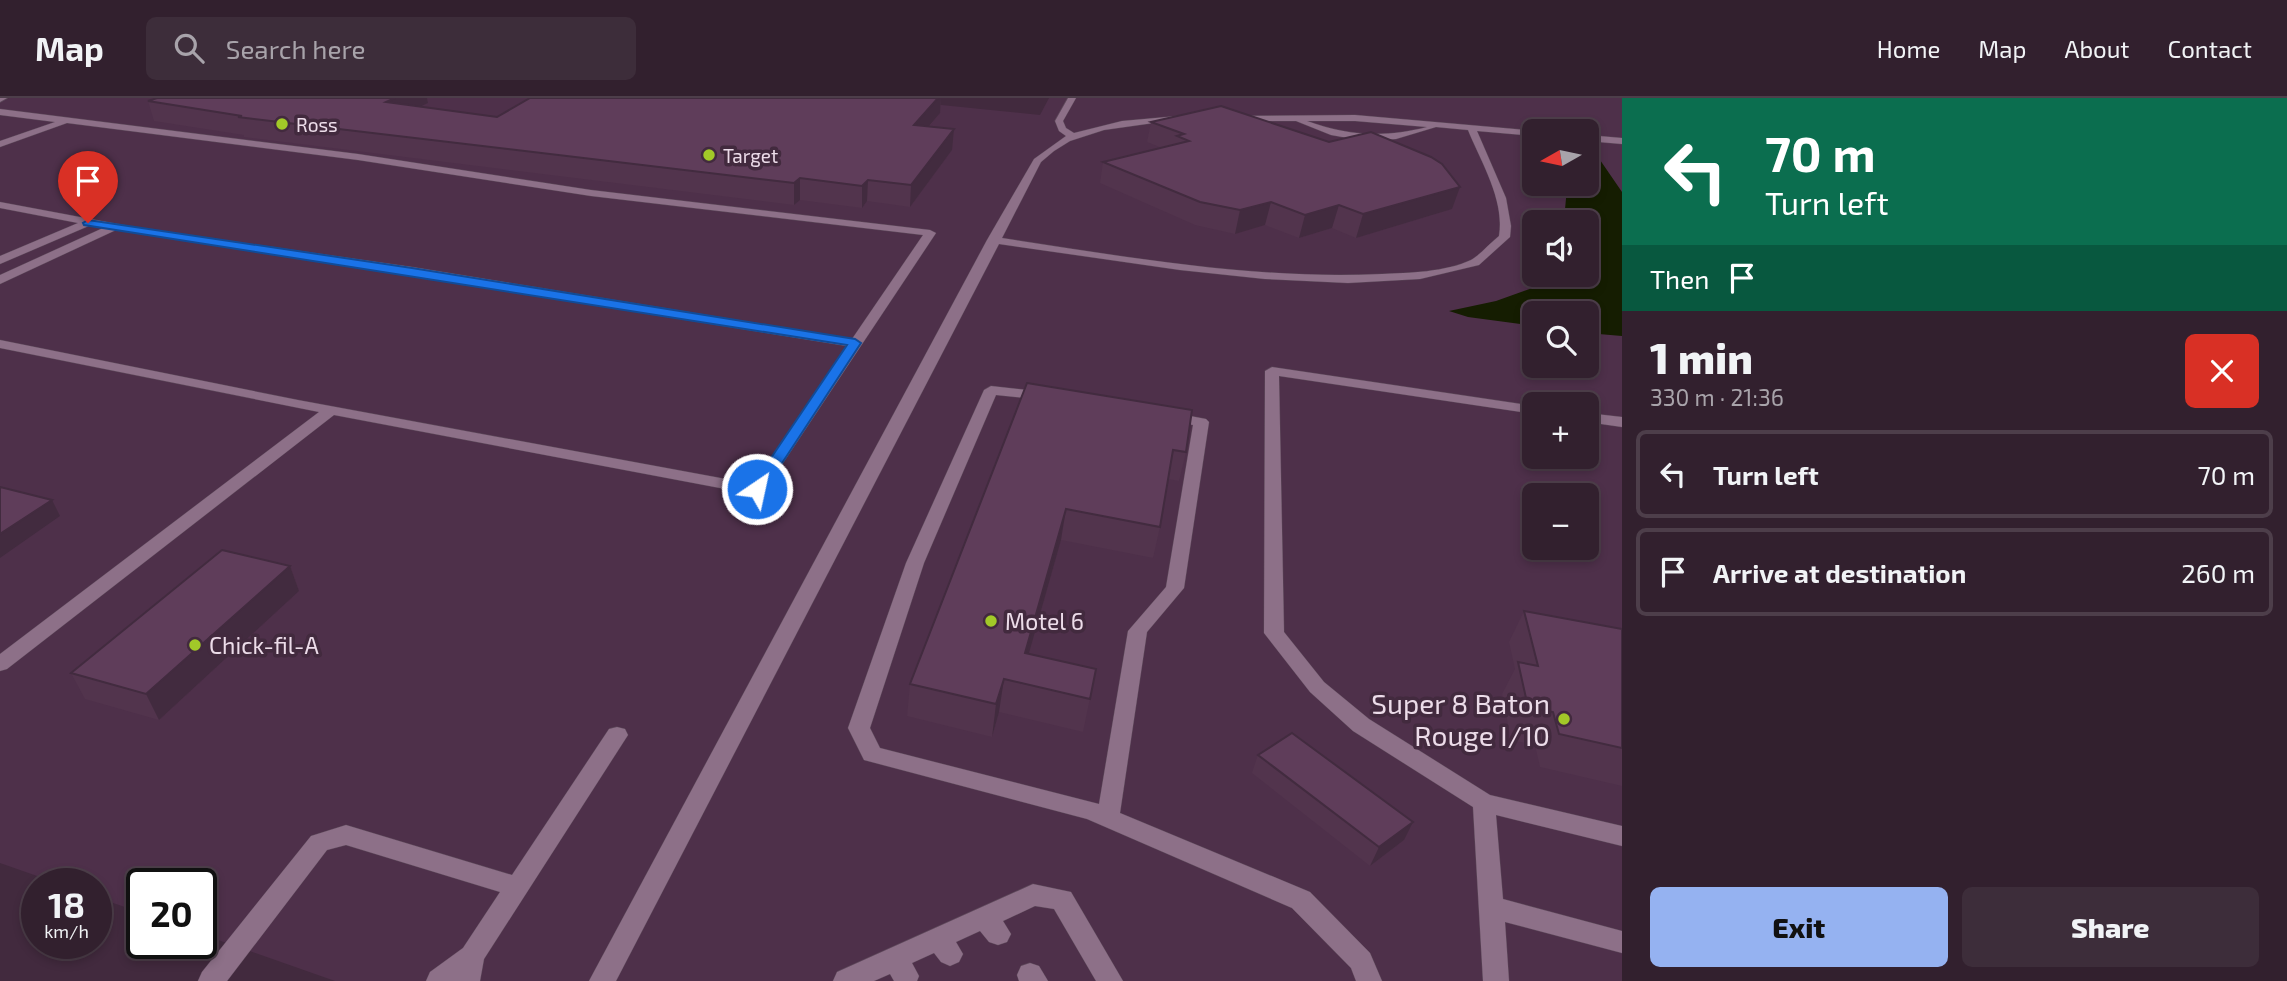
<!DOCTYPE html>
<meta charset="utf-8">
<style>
body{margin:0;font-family:"Exo 2",sans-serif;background:#3d2d3a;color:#f1f3f6;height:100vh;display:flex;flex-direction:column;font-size:26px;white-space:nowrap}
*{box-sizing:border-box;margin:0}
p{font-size:23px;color:#a8a3aa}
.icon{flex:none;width:38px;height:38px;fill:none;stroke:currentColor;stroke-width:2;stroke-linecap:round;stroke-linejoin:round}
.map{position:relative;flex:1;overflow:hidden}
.side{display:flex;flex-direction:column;background:#32202e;width:665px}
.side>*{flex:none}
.guide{background:#0b6e4f;color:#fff;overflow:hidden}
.needle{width:46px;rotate:261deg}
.fabs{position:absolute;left:1522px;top:21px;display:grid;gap:14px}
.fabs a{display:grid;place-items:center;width:77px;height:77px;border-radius:10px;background:#32202e;box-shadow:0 4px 10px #0003,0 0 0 2px #4d3e4a;font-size:35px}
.speed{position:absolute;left:21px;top:770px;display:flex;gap:14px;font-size:35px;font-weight:700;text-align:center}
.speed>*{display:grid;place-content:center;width:91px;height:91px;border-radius:50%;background:#32202e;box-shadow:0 4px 10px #0003,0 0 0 2px #4d3e4a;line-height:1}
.speed small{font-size:18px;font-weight:400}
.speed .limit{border:4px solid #111;border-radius:10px;background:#fff;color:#111}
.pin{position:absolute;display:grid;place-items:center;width:60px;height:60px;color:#fff;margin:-72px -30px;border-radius:50% 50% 50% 0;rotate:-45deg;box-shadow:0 0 7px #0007}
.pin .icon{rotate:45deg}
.me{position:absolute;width:77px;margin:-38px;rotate:34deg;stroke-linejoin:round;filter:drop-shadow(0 0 5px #0008)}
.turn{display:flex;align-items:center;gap:24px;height:147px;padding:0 28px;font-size:32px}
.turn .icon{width:91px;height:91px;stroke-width:2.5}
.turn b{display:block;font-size:49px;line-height:60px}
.then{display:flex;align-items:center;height:66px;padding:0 28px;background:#0003;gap:14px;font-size:26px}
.round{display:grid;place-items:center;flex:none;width:74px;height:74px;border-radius:10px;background:#3d2d3a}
.overview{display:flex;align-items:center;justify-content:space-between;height:119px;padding:0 28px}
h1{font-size:42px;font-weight:800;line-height:52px}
.primary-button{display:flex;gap:14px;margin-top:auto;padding:14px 28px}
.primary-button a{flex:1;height:80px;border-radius:10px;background:#95b2f1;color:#111;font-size:28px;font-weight:800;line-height:80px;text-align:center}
.primary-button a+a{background:#3d2d3a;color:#f1f3f6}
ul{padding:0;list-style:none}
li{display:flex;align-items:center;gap:21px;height:88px;margin:0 14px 10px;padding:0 14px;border:4px solid #4d3e4a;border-radius:10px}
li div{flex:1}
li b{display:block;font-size:26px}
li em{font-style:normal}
header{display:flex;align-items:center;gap:42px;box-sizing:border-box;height:98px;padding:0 35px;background:#32202e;border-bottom:2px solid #4d3e4a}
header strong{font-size:33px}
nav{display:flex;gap:38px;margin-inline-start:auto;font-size:24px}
.search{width:490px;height:63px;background:#3d2d3a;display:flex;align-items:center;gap:18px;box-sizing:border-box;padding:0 24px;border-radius:10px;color:#a8a3aa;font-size:26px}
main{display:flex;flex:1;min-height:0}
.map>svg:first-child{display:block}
.built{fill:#4e304a;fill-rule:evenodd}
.water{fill:#151d01}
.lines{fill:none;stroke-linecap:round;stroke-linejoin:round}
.service-casing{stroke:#5b4758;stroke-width:1}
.minor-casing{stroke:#5b4758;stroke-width:2}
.service{fill:#8d7088;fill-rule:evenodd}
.minor{fill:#8d7088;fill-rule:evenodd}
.wall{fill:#52344d}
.shaded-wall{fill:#422b3f}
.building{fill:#5f3d5a;stroke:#422b3f;stroke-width:2}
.route{fill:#1a73e8;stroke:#114b97;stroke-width:2}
.poi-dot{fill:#a2c928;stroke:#422a3e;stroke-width:2.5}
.labels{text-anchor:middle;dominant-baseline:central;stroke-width:7;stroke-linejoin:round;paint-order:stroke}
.far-poi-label{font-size:19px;fill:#ecdce9;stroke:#422a3e;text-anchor:start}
.poi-label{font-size:23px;fill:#ecdce9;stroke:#422a3e;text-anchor:start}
.near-poi-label{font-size:28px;fill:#ecdce9;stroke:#422a3e;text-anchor:end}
</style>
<header>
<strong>Map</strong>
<div class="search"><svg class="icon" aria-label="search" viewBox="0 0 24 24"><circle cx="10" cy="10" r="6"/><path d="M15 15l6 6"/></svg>Search here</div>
<nav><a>Home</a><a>Map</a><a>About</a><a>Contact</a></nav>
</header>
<main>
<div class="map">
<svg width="1622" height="883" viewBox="0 0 1622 883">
<rect width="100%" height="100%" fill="#422a3e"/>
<path class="built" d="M 9,0 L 872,0 L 1040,17 L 1049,0 L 1622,0 L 1622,883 L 335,883 L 201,836 L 201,786 L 142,786 L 142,815 L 96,799 L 96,786 L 60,786 L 0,765 L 0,3 ZM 1535,33 L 1587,33 L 1587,86 L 1535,86 ZM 1535,124 L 1587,124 L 1587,177 L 1535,177 ZM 1535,215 L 1587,215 L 1587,268 L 1535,268 ZM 1535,306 L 1587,306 L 1587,359 L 1535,359 ZM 1535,397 L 1587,397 L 1587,450 L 1535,450 Z"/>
<path class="water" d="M 1587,55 L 1598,59 L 1622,94 L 1622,238 L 1587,235 L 1587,215 L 1535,215 L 1535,228 L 1468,219 L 1449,213 L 1496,203 L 1568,177 L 1587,177 L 1587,124 L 1567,124 L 1564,122 L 1567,90 L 1562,86 L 1587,86 Z"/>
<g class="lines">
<defs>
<g id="service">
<path d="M 1068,0 L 1076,0 L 1063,23 L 1066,30 L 1074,35 L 1122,23 L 1178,18 L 1182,21 L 1104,32 L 1070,43 L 1054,53 L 1041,64 L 1002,140 C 1127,159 1255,182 1382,176 C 1408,175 1446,174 1471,162 C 1480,157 1490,145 1499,138 C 1505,102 1481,64 1468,32 L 1436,29 L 1396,41 L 1365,43 L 1331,37 L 1296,23 L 1234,23 L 1230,20 L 1231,18 L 1355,17 L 1538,33 L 1535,33 L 1535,38 L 1477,33 L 1506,100 L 1511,128 L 1510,139 L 1479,167 L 1420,181 L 1348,185 L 1265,181 L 1180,172 L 999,146 L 616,883 L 589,883 L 987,142 L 1034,61 L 1066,38 L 1059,33 L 1055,23 ZM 1307,23 L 1355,23 L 1427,29 C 1384,40 1349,38 1307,23 Z"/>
<path d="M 0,11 L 358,56 L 591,92 L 930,132 L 936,135 L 763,395 L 757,397 L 334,317 L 7,571 L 0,573 L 0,556 L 319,314 L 0,250 L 0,242 L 298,302 L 753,386 L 847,248 L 412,177 L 116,132 L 0,186 L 0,177 L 103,130 L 91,127 L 0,166 L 0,158 L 78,125 L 0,110 L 0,104 L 144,131 L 412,169 L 852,241 L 923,137 L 591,98 L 358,62 L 67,25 L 0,49 L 0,43 L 55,24 L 0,17 Z"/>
<path d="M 1587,37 L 1622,40 L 1622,46 L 1587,43 Z"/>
<path d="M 1272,269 L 1535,308 L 1535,316 L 1279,278 L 1284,534 L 1324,584 L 1369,621 L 1490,697 L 1622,728 L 1622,748 L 1496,717 L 1503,801 L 1622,833 L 1622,855 L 1505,824 L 1509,883 L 1483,883 L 1473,709 L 1353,633 L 1310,594 L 1264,535 L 1265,273 Z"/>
<path d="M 991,288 L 1045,294 L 1052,298 L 1045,302 L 996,297 L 924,465 L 870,630 L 880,650 L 1099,706 L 1128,533 L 1166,489 L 1193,327 L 1164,321 L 1162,318 L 1169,314 L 1206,321 L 1209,324 L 1184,490 L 1147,534 L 1120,715 L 1310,794 L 1370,855 L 1382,883 L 1356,883 L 1351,870 L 1292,810 L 1087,721 L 864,662 L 848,630 L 906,465 L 984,292 Z"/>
<path d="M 1587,315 L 1622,319 L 1622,329 L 1587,324 Z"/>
<path d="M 617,629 L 625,631 L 628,637 L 484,861 L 480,883 L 426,883 L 430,874 L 463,850 L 500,794 L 346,747 L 327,752 L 227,883 L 198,883 L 202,874 L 311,738 L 346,727 L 512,777 L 609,631 Z"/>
<path d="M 1033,786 L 1071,794 L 1123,883 L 1096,883 L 1054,811 L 1035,808 L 1003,823 L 1011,836 L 1007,844 L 998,847 L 989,844 L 980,833 L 956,844 L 963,856 L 959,864 L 950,868 L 941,864 L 934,855 L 912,865 L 919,878 L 917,883 L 894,883 L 890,876 L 874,883 L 833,883 L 837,874 Z"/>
<path d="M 1030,865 L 1039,868 L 1048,883 L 1019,883 L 1017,877 L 1021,868 Z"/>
</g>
<path id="minor" d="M 0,0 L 7,0 L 0,4 Z"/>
</defs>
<use href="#service" class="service-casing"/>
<use href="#minor" class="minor-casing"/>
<use href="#service" class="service"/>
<use href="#minor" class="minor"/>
</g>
<g class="wall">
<path d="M 157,0 L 427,0 L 428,5 L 420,9 L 497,19 L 530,0 L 941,0 L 940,15 L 929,29 L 952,52 L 910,109 L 867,103 L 862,110 L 800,102 L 794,107 L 244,39 L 244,37 L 154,23 L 148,3 Z"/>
<path d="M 1151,24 L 1452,111 L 1356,140 L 1332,130 L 1299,140 L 1265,127 L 1235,136 L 1195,127 L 1100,85 L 1103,64 L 1162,50 L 1147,44 Z"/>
<path d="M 1027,285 L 1186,354 L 1179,383 L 1168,381 L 1160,429 L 1153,460 L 1061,442 L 1029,556 L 1096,571 L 1083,634 L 999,614 L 992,639 L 907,618 L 910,586 Z"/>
<path d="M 290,468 L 299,493 L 159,622 L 85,601 L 71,575 Z"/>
<path d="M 1524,513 L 1622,531 L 1622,688 L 1540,669 L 1535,647 L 1511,642 L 1502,596 L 1515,571 L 1509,544 Z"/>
<path d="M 1258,657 L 1404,742 L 1370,768 L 1252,675 Z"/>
</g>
<g class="shaded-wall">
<path d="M 395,0 L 427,0 L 428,5 L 390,23 L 386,4 Z"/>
<path d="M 938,0 L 941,0 L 940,15 L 913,47 L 914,27 Z"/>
<path d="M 954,31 L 952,52 L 910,109 L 911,87 Z"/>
<path d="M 800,80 L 800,102 L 794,107 L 794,85 Z"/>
<path d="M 868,82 L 867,103 L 862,110 L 862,88 Z"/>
<path d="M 1460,89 L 1452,111 L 1356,140 L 1363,116 Z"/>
<path d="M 1271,104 L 1265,127 L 1235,136 L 1240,112 Z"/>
<path d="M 1339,107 L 1332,130 L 1299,140 L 1305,117 Z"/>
<path d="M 52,402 L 60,418 L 0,460 L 0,436 Z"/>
<path d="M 1066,411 L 1061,442 L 1020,587 L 1025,555 Z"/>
<path d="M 290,468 L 299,493 L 159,622 L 146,596 Z"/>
<path d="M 1004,581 L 999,614 L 992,639 L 996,606 Z"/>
<path d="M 1413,724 L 1404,742 L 1370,768 L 1379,749 Z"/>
</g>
<g class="building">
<path d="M 157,0 L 395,0 L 386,4 L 497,19 L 530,0 L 938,0 L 914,27 L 954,31 L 911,87 L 868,82 L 862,88 L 800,80 L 794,85 L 238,19 L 242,18 L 148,3 Z"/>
<path d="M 1221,8 L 1329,44 L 1371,34 L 1431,59 L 1442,66 L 1460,89 L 1363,116 L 1339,107 L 1305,117 L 1271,104 L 1240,112 L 1200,104 L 1103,64 L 1189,43 L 1177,38 L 1184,36 L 1151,24 Z"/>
<path d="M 1027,285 L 1192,312 L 1186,354 L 1173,352 L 1160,429 L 1066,411 L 1025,555 L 1096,571 L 1090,601 L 1004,581 L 996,606 L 910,586 Z"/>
<path d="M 0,389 L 52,402 L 0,436 Z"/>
<path d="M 222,452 L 290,468 L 146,596 L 71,575 Z"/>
<path d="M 1524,513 L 1622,531 L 1622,650 L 1559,636 L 1553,614 L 1528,609 L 1518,564 L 1538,568 Z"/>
<path d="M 1292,635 L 1413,724 L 1379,749 L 1258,657 Z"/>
</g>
<path class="route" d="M 88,122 L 412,170 L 855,241 L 861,245 L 765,391 L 757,396 L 750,391 L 847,247 L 84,127 L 83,125 Z"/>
<g class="poi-dot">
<circle cx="282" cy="26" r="7"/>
<circle cx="709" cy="57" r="7"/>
<circle cx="991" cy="523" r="7"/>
<circle cx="195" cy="547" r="7"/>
<circle cx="1564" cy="621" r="7"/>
</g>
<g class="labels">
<g class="far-poi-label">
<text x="296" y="26">Ross</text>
<text x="723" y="57">Target</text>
</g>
<g class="poi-label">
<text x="1005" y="523">Motel 6</text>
<text x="209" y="547">Chick-fil-A</text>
</g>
<g class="near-poi-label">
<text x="1550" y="605">Super 8 Baton<tspan x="1550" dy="32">Rouge I/10</tspan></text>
</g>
</g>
</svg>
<div class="fabs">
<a><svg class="needle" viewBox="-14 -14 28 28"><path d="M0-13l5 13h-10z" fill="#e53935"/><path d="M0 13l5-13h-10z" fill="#a8a3aa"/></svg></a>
<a><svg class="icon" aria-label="sound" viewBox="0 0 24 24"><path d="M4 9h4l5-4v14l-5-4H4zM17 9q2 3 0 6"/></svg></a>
<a><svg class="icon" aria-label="search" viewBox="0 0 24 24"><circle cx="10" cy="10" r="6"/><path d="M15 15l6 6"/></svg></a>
<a>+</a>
<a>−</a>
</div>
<div class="speed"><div>18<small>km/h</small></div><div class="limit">20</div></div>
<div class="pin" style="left:88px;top:125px;background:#d93025"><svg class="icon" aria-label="arrive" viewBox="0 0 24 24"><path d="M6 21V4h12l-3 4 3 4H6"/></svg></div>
<svg class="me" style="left:757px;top:391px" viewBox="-20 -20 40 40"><circle r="17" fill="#1a73e8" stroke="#fff" stroke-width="3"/><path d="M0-11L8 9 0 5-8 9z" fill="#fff"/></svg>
</div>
<section class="side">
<div class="guide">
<div class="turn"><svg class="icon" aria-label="left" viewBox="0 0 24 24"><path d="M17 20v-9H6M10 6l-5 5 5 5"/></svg><div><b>70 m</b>Turn left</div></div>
<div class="then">Then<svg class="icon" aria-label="arrive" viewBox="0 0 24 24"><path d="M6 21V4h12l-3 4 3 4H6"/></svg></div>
</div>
<div class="overview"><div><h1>1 min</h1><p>330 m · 21:36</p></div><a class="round" style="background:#d93025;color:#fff"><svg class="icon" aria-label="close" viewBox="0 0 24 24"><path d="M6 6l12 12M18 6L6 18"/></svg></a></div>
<ul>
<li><svg class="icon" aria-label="left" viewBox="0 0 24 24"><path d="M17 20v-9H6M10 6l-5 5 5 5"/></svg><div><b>Turn left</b></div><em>70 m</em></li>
<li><svg class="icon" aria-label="arrive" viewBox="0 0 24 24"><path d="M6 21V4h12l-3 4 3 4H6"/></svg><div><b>Arrive at destination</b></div><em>260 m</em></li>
</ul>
<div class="primary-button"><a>Exit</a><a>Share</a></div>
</section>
</main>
